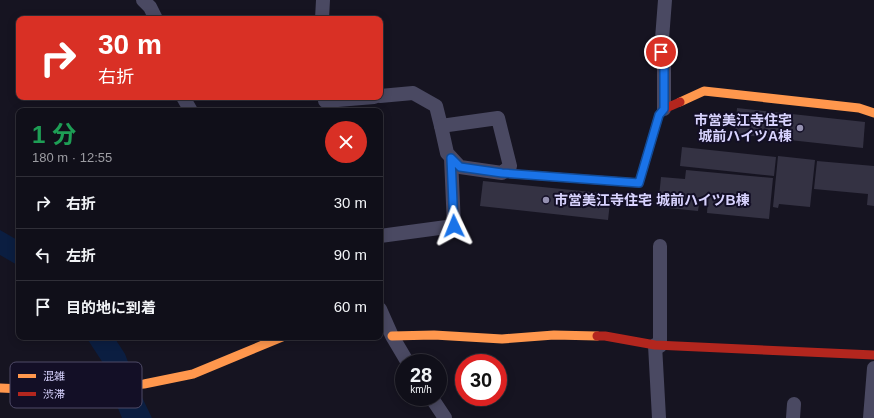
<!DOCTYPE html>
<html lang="ja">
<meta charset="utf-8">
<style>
body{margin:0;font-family:Helvetica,"Noto Sans JP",sans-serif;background:#191822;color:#f1f3f6;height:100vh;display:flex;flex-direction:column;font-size:15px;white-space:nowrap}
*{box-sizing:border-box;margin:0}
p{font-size:13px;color:#9c9ca2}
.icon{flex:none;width:22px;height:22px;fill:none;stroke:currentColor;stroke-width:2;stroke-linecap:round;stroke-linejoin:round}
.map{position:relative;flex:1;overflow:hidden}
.sheet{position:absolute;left:16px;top:108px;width:367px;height:232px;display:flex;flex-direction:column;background:#100f19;border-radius:8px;box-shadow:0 2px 10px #0003,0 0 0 1px #302f38}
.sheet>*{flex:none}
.guide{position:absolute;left:16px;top:16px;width:367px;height:84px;border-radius:8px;box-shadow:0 2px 10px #0003,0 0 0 1px #302f38;background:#d93025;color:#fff;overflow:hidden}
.speed{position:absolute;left:395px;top:354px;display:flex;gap:8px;font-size:20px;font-weight:700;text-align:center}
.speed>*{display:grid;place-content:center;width:52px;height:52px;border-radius:50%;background:#100f19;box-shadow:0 2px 10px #0003,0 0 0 1px #302f38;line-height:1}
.speed small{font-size:10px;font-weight:400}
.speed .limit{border:6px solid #d22;background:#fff;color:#111}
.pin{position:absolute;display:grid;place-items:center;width:34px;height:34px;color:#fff;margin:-17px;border:2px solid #fff;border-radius:50%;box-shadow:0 1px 4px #0007}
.me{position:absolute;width:44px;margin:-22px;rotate:358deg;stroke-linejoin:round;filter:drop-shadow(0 0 3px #0008)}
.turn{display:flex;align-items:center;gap:14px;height:84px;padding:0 16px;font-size:18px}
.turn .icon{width:52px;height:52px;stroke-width:2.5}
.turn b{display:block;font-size:28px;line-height:34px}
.round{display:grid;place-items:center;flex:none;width:42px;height:42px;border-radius:21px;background:#191822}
.overview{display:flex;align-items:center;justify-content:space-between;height:68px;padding:0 16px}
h1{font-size:24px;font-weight:700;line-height:30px;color:#1e9e55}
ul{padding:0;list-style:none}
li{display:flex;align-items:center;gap:12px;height:52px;padding:0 16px;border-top:1px solid #302f38}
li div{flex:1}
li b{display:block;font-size:15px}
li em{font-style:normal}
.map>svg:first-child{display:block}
.water{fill:#0b1e41}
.building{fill:#343243}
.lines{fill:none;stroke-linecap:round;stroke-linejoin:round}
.street{stroke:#4a4962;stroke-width:14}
.slow{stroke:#ff974d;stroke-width:9}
.jam{stroke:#b3261e;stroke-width:9}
.route-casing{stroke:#114b97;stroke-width:10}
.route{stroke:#1a73e8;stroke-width:7}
.poi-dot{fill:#9591b1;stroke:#130f26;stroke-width:1.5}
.labels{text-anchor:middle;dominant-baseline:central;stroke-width:4;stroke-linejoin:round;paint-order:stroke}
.poi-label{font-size:14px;font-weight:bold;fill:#d9d4ff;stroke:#130f26;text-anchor:end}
.key{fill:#130f26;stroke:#4e4a67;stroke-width:1}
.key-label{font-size:11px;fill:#d9d4ff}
</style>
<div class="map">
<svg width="874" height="418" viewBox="0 0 874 418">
<rect width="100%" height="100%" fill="#161421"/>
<g class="water">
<path d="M 0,230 L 19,241 L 19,266 L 0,255 Z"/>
<path d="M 86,337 L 114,337 L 125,354 L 139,391 L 152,418 L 122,418 L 113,396 L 103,363 Z"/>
</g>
<g class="building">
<path d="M 737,108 L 865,122 L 863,148 L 735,134 Z"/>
<path d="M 682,147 L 776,157 L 774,176 L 680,166 Z"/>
<path d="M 778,156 L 815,160 L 810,207 L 779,204 L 778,208 L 773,207 Z"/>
<path d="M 817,161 L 874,166 L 874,206 L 867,205 L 868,194 L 814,189 Z"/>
<path d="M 686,170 L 773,178 L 769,219 L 707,213 L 708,199 L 700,198 L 698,211 L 658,207 L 661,177 L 685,179 Z"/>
<path d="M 483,181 L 611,194 L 608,220 L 480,206 Z"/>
</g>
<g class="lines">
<g class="street">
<path d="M 143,0 L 150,7 L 156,19"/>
<path d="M 322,19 L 323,0"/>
<path d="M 380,96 L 413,93 L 436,106 L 441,126"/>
<path d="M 183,97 L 191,111"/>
<path d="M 325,101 L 374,97"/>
<path d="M 664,109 L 664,60 L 661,52 L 665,0"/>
<path d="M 498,118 L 510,166 L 502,173 L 460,167 L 447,153 L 441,126 Z"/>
<path d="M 380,236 L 454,226 L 451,158"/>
<path d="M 660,246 L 660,346"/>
<path d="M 380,309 L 392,336 L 408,363"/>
<path d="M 655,345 L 659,418"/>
<path d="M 431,397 L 445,418"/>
<path d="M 793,418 L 794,404"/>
<path d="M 870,418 L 874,368"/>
</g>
<g class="slow">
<path d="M 680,102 L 704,91 L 859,108 L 874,113"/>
<path d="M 392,336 L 434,335 L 502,339 L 554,335 L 597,336"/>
<path d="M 0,388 L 22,389 L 93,389 L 144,384 L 193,374 L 282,337"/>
</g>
<g class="jam">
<path d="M 502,173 L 639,183 L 659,115 L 664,109 L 680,102"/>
<path d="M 597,336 L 605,336 L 655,345 L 874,355"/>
</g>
</g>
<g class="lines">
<defs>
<path id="route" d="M 454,226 L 451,158 L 460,167 L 502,173 L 639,183 L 659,115 L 664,109 L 664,60 L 661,52"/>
</defs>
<use href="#route" class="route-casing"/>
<use href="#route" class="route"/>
</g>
<g class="poi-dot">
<circle cx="800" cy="128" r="4"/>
<circle cx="546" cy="200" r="4"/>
</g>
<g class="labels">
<g class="poi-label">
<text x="792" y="120">市営美江寺住宅<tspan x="792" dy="16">城前ハイツA棟</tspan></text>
<text x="554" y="200" text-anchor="start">市営美江寺住宅 城前ハイツB棟</text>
</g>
</g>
<rect x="10" y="362" width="132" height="46" rx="6" class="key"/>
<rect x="18" y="374" width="18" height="4" fill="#ff974d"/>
<rect x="18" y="392" width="18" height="4" fill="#b3261e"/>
<g class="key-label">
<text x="43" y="380">混雑</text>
<text x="43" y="398">渋滞</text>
</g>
</svg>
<div class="speed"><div>28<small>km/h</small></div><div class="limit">30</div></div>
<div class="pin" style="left:661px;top:52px;background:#d93025"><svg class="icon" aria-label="arrive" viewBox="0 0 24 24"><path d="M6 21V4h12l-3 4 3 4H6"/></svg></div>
<svg class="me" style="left:454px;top:226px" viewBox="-20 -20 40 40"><path d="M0-17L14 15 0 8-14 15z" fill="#1a73e8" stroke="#fff" stroke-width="4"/></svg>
<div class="guide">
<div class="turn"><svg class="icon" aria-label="right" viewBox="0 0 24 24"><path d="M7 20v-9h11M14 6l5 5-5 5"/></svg><div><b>30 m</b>右折</div></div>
</div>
<section class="sheet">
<div class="overview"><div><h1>1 分</h1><p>180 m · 12:55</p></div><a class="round" style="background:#d93025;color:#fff"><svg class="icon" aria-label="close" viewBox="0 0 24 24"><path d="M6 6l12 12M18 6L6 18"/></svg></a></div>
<ul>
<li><svg class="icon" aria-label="right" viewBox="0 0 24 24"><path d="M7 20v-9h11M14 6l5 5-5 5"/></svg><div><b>右折</b></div><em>30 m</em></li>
<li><svg class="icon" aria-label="left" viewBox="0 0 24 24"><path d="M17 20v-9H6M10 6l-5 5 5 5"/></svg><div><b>左折</b></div><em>90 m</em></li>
<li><svg class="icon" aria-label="arrive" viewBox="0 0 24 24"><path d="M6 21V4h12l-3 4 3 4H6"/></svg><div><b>目的地に到着</b></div><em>60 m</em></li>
</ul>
</section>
</div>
